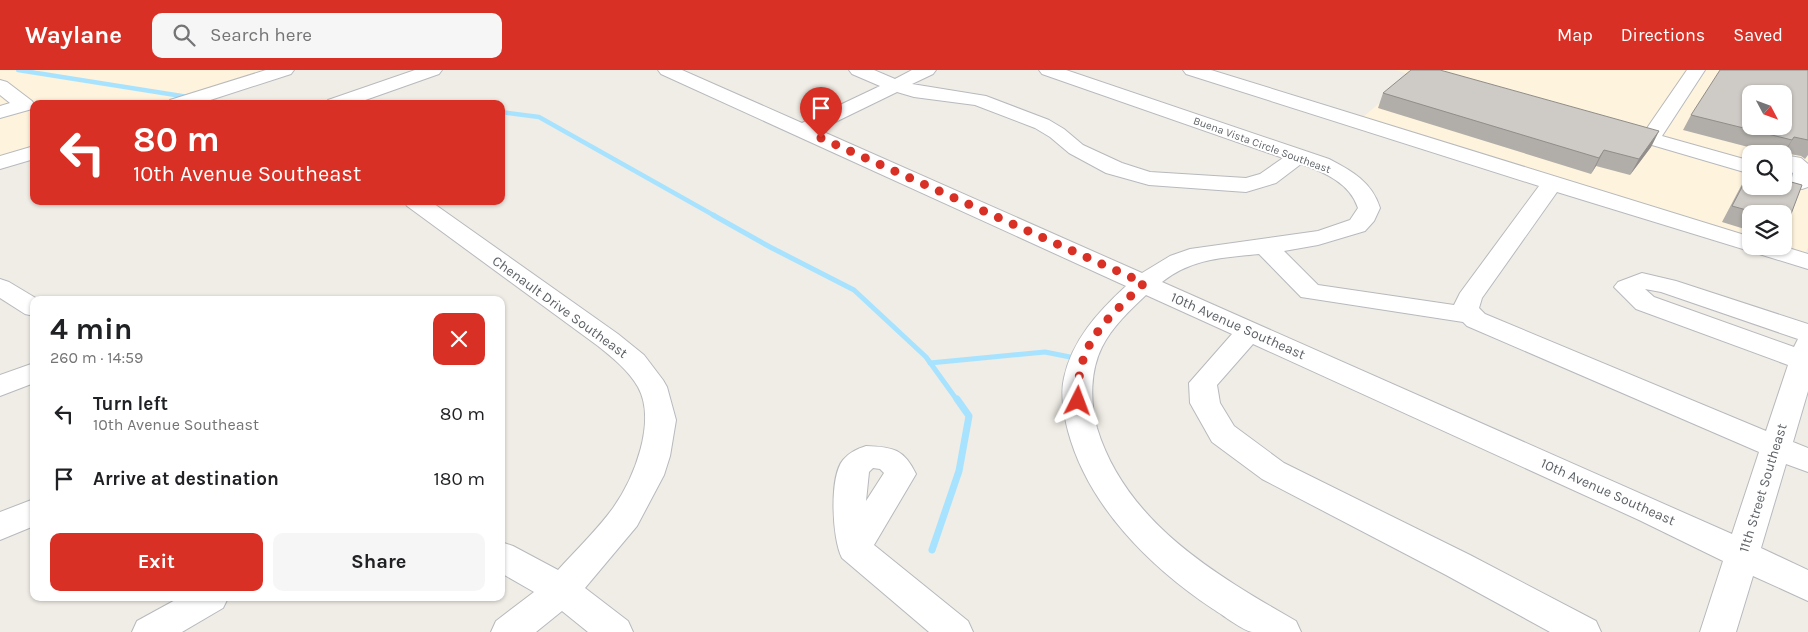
<!DOCTYPE html>
<meta charset="utf-8">
<style>
body{margin:0;font-family:Karla,sans-serif;background:#f6f6f6;color:#202124;height:100vh;display:flex;flex-direction:column;font-size:19px;white-space:nowrap}
*{box-sizing:border-box;margin:0}
p{font-size:16px;color:#757577}
.icon{flex:none;width:28px;height:28px;fill:none;stroke:currentColor;stroke-width:2;stroke-linecap:round;stroke-linejoin:round}
.map{position:relative;flex:1;overflow:hidden}
.details{position:absolute;left:30px;top:226px;width:475px;height:305px;display:flex;flex-direction:column;background:#fff;border-radius:10px;box-shadow:0 1px 4px #0004}
.details>*{flex:none}
.banner{position:absolute;left:30px;top:30px;width:475px;height:105px;border-radius:10px;box-shadow:0 1px 4px #0004;background:#d93025;color:#fff;overflow:hidden}
.needle{width:32px;rotate:131deg}
.fabs{position:absolute;left:1742px;top:15px;display:grid;gap:10px}
.fabs a{display:grid;place-items:center;width:50px;height:50px;border-radius:10px;background:#fff;box-shadow:0 1px 4px #0004;font-size:25px}
.pin{position:absolute;display:grid;place-items:center;width:42px;height:42px;color:#fff;margin:-51px -21px;border-radius:50% 50% 50% 0;rotate:-45deg;box-shadow:0 0 5px #0007}
.pin .icon{rotate:45deg}
.me{position:absolute;width:55px;margin:-28px;rotate:3deg;stroke-linejoin:round;filter:drop-shadow(0 0 4px #0008)}
.turn{display:flex;align-items:center;gap:18px;height:105px;padding:0 20px;font-size:22px}
.turn .icon{width:65px;height:65px;stroke-width:2.5}
.turn b{display:block;font-size:35px;line-height:42px}
.round{display:grid;place-items:center;flex:none;width:52px;height:52px;border-radius:10px;background:#f6f6f6}
.overview{display:flex;align-items:center;justify-content:space-between;height:85px;padding:0 20px}
h1{font-size:30px;font-weight:700;line-height:38px}
.button{display:flex;gap:10px;margin-top:auto;padding:10px 20px}
.button a{flex:1;height:58px;border-radius:10px;background:#d93025;color:#fff;font-size:20px;font-weight:700;line-height:58px;text-align:center}
.button a+a{background:#f6f6f6;color:#202124}
ul{padding:0;list-style:none}
li{display:flex;align-items:center;gap:15px;height:65px;padding:0 20px}
li div{flex:1}
li b{display:block;font-size:19px}
li em{font-style:normal}
header{display:flex;align-items:center;gap:30px;box-sizing:border-box;height:70px;padding:0 25px;background:#d93025;color:#fff}
header strong{font-size:24px}
nav{display:flex;gap:28px;margin-inline-start:auto;font-size:18px}
.search{width:350px;height:45px;background:#f6f6f6;display:flex;align-items:center;gap:12px;box-sizing:border-box;padding:0 18px;border-radius:10px;color:#757577;font-size:19px}
.map>svg:first-child{display:block}
.commercial{fill:#fef3dd;fill-rule:evenodd}
.lines{fill:none;stroke-linecap:round;stroke-linejoin:round}
.stream-far2{stroke:#a7e3ff;stroke-width:4.5}
.stream-far1{stroke:#a7e3ff;stroke-width:5}
.stream{stroke:#a7e3ff;stroke-width:7}
.minor-casing{stroke:#b7b9bd;stroke-width:2}
.minor{fill:#fff;fill-rule:evenodd}
.wall{fill:#b1aea9}
.shaded-wall{fill:#908d8a}
.building{fill:#cecac5;stroke:#908d8a;fill-rule:evenodd}
.route{stroke:#d93025;stroke-width:9;stroke-dasharray:0 16.2}
.labels{text-anchor:middle;dominant-baseline:central;stroke-width:4;stroke-linejoin:round;paint-order:stroke}
.far-street-label{font-size:11px;fill:#5e6367;stroke:#fff}
.street-label{font-size:14px;fill:#5e6367;stroke:#fff}
</style>
<header>
<strong>Waylane</strong>
<div class="search"><svg class="icon" aria-label="search" viewBox="0 0 24 24"><circle cx="10" cy="10" r="6"/><path d="M15 15l6 6"/></svg>Search here</div>
<nav><a>Map</a><a>Directions</a><a>Saved</a></nav>
</header>
<div class="map">
<svg width="1808" height="562" viewBox="0 0 1808 562">
<rect width="100%" height="100%" fill="#f0ede6"/>
<g class="commercial">
<path d="M 0,0 L 269,0 L 161,34 L 34,34 L 34,76 L 0,87 Z"/>
<path d="M 1395,0 L 1808,0 L 1808,177 L 1804,187 L 1771,176 L 1784,176 L 1784,144 L 1751,144 L 1751,170 L 1362,48 L 1412,5 ZM 1751,24 L 1784,24 L 1784,56 L 1751,56 ZM 1751,84 L 1784,84 L 1784,116 L 1751,116 Z"/>
</g>
<g class="lines">
<g class="stream-far2">
<path d="M 18,0 L 188,27"/>
<path d="M 202,30 L 230,34"/>
<path d="M 501,42 L 539,47 L 715,146"/>
</g>
<g class="stream-far1">
<path d="M 713,145 L 770,177 L 854,220 L 926,287 L 957,330"/>
<path d="M 930,293 L 1045,282 L 1070,287"/>
</g>
<path class="stream" d="M 932,480 L 959,401 L 969,346 L 957,329"/>
<defs>
<g id="minor">
<path d="M 266,0 L 294,0 L 291,4 L 198,34 L 167,34 L 170,30 Z"/>
<path d="M 415,0 L 442,0 L 439,4 L 354,34 L 325,34 L 328,30 Z"/>
<path d="M 658,0 L 682,0 L 802,53 L 880,16 L 852,4 L 849,0 L 874,0 L 895,9 L 912,0 L 936,0 L 933,4 L 912,14 L 986,26 L 1049,50 L 1064,59 L 1083,75 L 1122,93 L 1150,102 L 1246,108 L 1260,104 L 1283,88 L 1042,4 L 1039,0 L 1066,0 L 1329,89 C 1352,101 1372,112 1380,138 L 1374,151 L 1365,161 L 1318,175 L 1284,181 L 1318,215 L 1454,235 L 1460,223 L 1539,116 L 1186,4 L 1183,0 L 1211,0 L 1751,167 L 1751,176 L 1782,176 L 1808,184 L 1808,199 L 1557,122 L 1482,228 L 1479,238 L 1485,244 L 1766,361 L 1788,295 L 1636,239 L 1614,217 L 1618,212 L 1642,203 L 1676,211 L 1808,254 L 1808,321 L 1793,372 L 1808,378 L 1808,402 L 1786,394 L 1761,478 L 1808,500 L 1808,531 L 1753,506 L 1736,562 L 1700,562 L 1723,491 L 1639,450 L 1253,274 L 1217,315 L 1220,333 L 1234,356 L 1284,393 L 1470,485 L 1596,551 L 1601,562 L 1550,562 L 1446,505 L 1262,409 L 1212,372 L 1190,333 L 1189,313 L 1232,264 L 1146,225 C 1130,240 1112,257 1102,277 C 1090,301 1090,332 1097,358 C 1126,453 1216,505 1296,551 L 1301,562 C 1287,562 1265,562 1252,562 C 1242,560 1223,545 1213,539 C 1150,497 1088,436 1068,361 C 1064,345 1060,325 1064,308 C 1072,270 1098,242 1126,216 L 661,4 ZM 897,22 L 914,27 L 975,35 L 1035,58 L 1050,67 L 1069,83 L 1106,103 L 1149,115 L 1246,122 L 1276,113 L 1301,94 C 1324,102 1350,113 1358,138 L 1350,150 L 1318,161 L 1190,179 L 1170,186 L 1142,203 L 819,60 ZM 1259,184 L 1301,227 L 1463,252 L 1467,256 L 1759,382 L 1732,464 L 1162,212 C 1193,188 1222,188 1259,184 ZM 1645,219 L 1661,222 L 1798,269 L 1794,277 L 1654,227 Z"/>
<path d="M 1687,0 L 1705,0 L 1662,66 L 1751,91 L 1751,104 L 1611,63 L 1608,59 L 1611,55 L 1618,53 L 1645,61 Z"/>
<path d="M 0,10 L 7,12 L 32,31 L 34,34 L 32,39 L 0,48 L 0,36 L 10,33 L 0,25 Z"/>
<path d="M 34,76 L 34,89 L 0,99 L 0,86 Z"/>
<path d="M 1784,85 L 1801,88 L 1808,94 L 1808,117 L 1802,119 L 1794,117 L 1791,112 L 1793,103 L 1784,97 Z"/>
<path d="M 404,131 L 430,131 L 618,264 L 644,285 L 663,310 L 667,317 L 676,350 L 670,386 L 664,405 L 637,456 L 585,518 L 628,551 L 633,562 L 588,562 L 562,541 L 536,562 L 491,562 L 496,551 L 534,522 L 501,503 L 501,472 L 513,476 L 558,500 C 576,480 597,460 613,438 C 634,409 657,351 638,317 C 628,300 613,288 598,276 L 407,136 Z"/>
<path d="M 0,209 L 9,212 L 39,230 L 34,230 L 34,246 L 25,244 L 0,228 Z"/>
<path d="M 34,293 L 34,313 L 0,326 L 0,305 Z"/>
<path d="M 866,376 C 893,377 904,379 916,404 L 874,475 L 968,551 L 973,562 L 929,562 L 842,488 C 832,469 829,407 843,390 C 850,382 857,379 866,376 ZM 873,398 L 880,399 L 884,403 L 866,431 L 869,402 Z"/>
<path d="M 34,429 L 34,456 L 0,470 L 0,442 Z"/>
<path d="M 179,528 L 228,528 L 223,538 L 182,562 L 132,562 L 137,551 Z"/>
</g>
</defs>
<use href="#minor" class="minor-casing"/>
<use href="#minor" class="minor"/>
</g>
<g class="wall">
<path d="M 1808,0 L 1808,85 L 1805,89 L 1801,86 L 1784,83 L 1775,84 L 1683,60 L 1691,45 Z"/>
<path d="M 1383,23 L 1659,61 L 1651,77 L 1630,105 L 1596,96 L 1591,104 L 1378,38 Z"/>
<path d="M 1751,100 L 1751,116 L 1784,116 L 1784,110 L 1802,115 L 1788,152 L 1784,157 L 1784,144 L 1751,144 L 1751,161 L 1722,152 L 1741,116 Z"/>
</g>
<g class="shaded-wall">
<path d="M 1659,61 L 1651,77 L 1630,105 L 1639,89 Z"/>
<path d="M 1794,67 L 1784,84 L 1783,84 L 1792,70 Z"/>
<path d="M 1604,80 L 1596,96 L 1591,104 L 1599,88 Z"/>
</g>
<g class="building">
<path d="M 1411,0 L 1440,0 L 1659,61 L 1639,89 L 1604,80 L 1599,88 L 1383,23 Z"/>
<path d="M 1720,0 L 1808,0 L 1808,70 L 1794,67 L 1792,70 L 1691,45 ZM 1751,24 L 1784,24 L 1784,56 L 1751,56 Z"/>
<path d="M 1751,100 L 1751,116 L 1784,116 L 1784,110 L 1802,115 L 1788,152 L 1784,150 L 1784,144 L 1761,144 L 1732,136 Z"/>
</g>
<g class="lines">
<path class="route" d="M 821,68 L 1144,213 C 1106,251 1076,272 1078,331"/>
</g>
<g class="labels">
<g class="far-street-label">
<text transform="translate(1262 75) rotate(20)">Buena Vista Circle Southeast</text>
</g>
<g class="street-label">
<text transform="translate(560 237) rotate(36)">Chenault Drive Southeast</text>
<text transform="translate(1238 256) rotate(24)">10th Avenue Southeast</text>
<text transform="translate(1763 418) rotate(-73)">11th Street Southeast</text>
<text transform="translate(1608 422) rotate(24)">10th Avenue Southeast</text>
</g>
</g>
</svg>
<div class="fabs">
<a><svg class="needle" viewBox="-14 -14 28 28"><path d="M0-13l5 13h-10z" fill="#e53935"/><path d="M0 13l5-13h-10z" fill="#757577"/></svg></a>
<a><svg class="icon" aria-label="search" viewBox="0 0 24 24"><circle cx="10" cy="10" r="6"/><path d="M15 15l6 6"/></svg></a>
<a><svg class="icon" aria-label="layers" viewBox="0 0 24 24"><path d="M12 4l9 5-9 5-9-5zM3 14l9 5 9-5"/></svg></a>
</div>
<div class="pin" style="left:821px;top:68px;background:#d93025"><svg class="icon" aria-label="arrive" viewBox="0 0 24 24"><path d="M6 21V4h12l-3 4 3 4H6"/></svg></div>
<svg class="me" style="left:1078px;top:331px" viewBox="-20 -20 40 40"><path d="M0-17L14 15 0 8-14 15z" fill="#d93025" stroke="#fff" stroke-width="4"/></svg>
<div class="banner">
<div class="turn"><svg class="icon" aria-label="left" viewBox="0 0 24 24"><path d="M17 20v-9H6M10 6l-5 5 5 5"/></svg><div><b>80 m</b>10th Avenue Southeast</div></div>
</div>
<section class="details">
<div class="overview"><div><h1>4 min</h1><p>260 m · 14:59</p></div><a class="round" style="background:#d93025;color:#fff"><svg class="icon" aria-label="close" viewBox="0 0 24 24"><path d="M6 6l12 12M18 6L6 18"/></svg></a></div>
<ul>
<li><svg class="icon" aria-label="left" viewBox="0 0 24 24"><path d="M17 20v-9H6M10 6l-5 5 5 5"/></svg><div><b>Turn left</b><p>10th Avenue Southeast</p></div><em>80 m</em></li>
<li><svg class="icon" aria-label="arrive" viewBox="0 0 24 24"><path d="M6 21V4h12l-3 4 3 4H6"/></svg><div><b>Arrive at destination</b></div><em>180 m</em></li>
</ul>
<div class="button"><a>Exit</a><a>Share</a></div>
</section>
</div>
